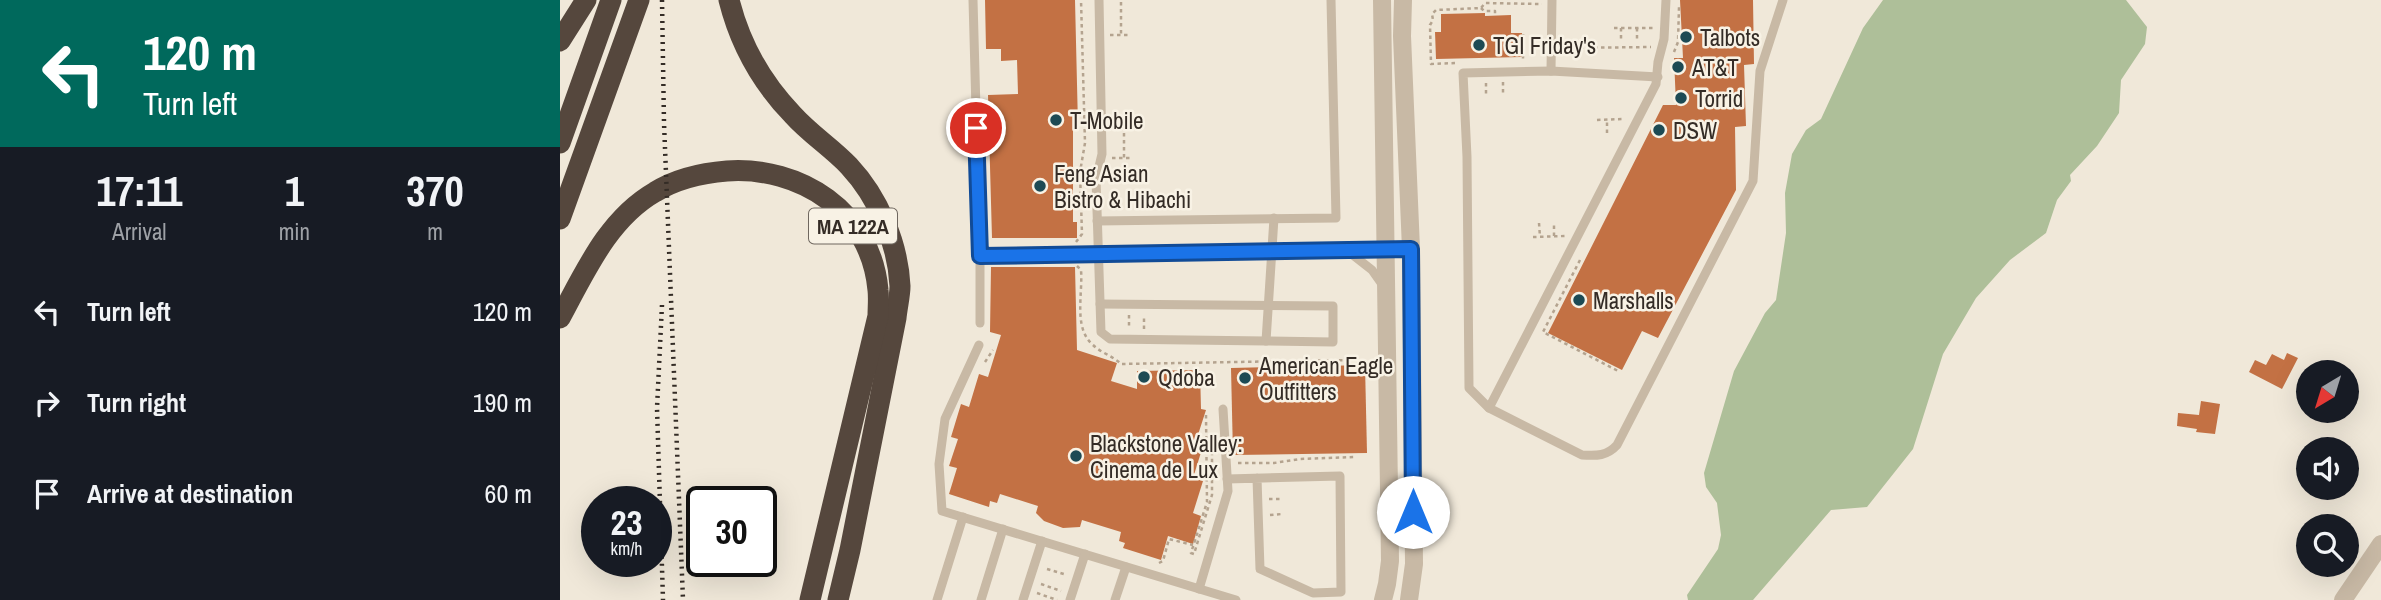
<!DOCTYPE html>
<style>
body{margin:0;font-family:"Archivo Narrow",sans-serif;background:#20242c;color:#f1f3f6;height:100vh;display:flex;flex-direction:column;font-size:26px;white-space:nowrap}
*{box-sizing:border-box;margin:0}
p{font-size:23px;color:#9ea1a6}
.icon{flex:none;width:38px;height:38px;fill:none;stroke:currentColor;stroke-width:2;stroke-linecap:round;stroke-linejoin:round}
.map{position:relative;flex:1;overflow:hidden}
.side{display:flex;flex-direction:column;background:#171b24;width:560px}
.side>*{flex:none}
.hud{background:#00695c;color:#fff;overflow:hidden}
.needle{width:46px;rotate:218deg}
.controls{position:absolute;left:1736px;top:360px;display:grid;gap:14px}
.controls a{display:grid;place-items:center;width:63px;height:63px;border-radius:50%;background:#171b24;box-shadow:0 7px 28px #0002;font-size:35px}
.speed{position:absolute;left:21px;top:486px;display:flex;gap:14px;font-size:35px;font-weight:700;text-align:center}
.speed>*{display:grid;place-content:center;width:91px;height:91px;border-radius:50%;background:#171b24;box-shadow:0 7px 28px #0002;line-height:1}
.speed small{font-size:18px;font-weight:400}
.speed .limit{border:4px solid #111;border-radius:10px;background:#fff;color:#111}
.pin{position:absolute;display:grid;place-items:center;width:60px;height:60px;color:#fff;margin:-30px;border:4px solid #fff;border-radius:50%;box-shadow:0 2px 7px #0007}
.me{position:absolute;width:77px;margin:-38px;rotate:0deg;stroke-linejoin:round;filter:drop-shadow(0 0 5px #0008)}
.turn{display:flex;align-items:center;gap:24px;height:147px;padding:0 28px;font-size:32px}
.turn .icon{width:91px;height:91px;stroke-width:2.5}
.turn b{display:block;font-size:49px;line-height:60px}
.eta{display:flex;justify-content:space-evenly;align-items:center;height:119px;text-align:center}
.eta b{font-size:42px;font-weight:700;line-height:49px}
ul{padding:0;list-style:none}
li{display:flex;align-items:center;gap:21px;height:91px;padding:0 28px}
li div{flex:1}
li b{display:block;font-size:26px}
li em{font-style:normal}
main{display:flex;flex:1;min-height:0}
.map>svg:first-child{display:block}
.green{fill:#aebf99}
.building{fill:#c37144}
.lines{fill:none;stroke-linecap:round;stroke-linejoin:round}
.path{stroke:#b4a38f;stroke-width:2.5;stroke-dasharray:3.5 3.5;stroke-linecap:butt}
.service{stroke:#c8b9a5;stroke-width:9}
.minor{stroke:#c8b9a5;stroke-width:18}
.tertiary{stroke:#c8b9a5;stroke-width:18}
.motorway{stroke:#55473d;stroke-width:21}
.rail{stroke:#342c26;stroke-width:4.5;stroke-dasharray:2 5;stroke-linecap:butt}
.route-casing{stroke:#114b97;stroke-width:18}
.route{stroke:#1a73e8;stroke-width:12}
.poi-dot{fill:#1d4a54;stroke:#f8f2e5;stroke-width:2.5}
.labels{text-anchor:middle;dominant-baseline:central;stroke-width:5;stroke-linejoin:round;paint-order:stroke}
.shield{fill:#f8f2e5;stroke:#6f675f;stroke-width:2}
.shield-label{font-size:21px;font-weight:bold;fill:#342c26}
.poi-label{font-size:23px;fill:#342c26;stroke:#f8f2e5;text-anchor:start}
</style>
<main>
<section class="side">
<div class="hud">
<div class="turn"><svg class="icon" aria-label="left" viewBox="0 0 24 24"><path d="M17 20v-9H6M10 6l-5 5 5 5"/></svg><div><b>120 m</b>Turn left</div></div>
</div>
<div class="eta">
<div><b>17:11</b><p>Arrival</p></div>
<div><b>1</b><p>min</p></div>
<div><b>370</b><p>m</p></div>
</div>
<ul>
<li><svg class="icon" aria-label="left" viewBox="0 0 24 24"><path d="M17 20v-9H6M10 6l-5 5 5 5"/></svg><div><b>Turn left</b></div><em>120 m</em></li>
<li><svg class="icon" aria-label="right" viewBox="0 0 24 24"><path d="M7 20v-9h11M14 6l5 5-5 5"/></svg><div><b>Turn right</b></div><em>190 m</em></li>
<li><svg class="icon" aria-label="arrive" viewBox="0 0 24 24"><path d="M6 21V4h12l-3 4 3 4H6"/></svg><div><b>Arrive at destination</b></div><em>60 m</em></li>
</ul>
</section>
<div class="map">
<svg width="1821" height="600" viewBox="0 0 1821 600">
<rect width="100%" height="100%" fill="#f0e8d9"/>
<path class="green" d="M 1323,0 L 1566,0 L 1587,27 L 1585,44 L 1561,80 L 1559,113 L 1537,146 L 1510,175 L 1511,181 L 1497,200 L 1486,233 L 1450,260 L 1416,298 L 1383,354 L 1353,449 L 1307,507 L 1271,510 L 1193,600 L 1128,600 L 1127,595 L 1158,549 L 1161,535 L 1157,503 L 1146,487 L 1144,473 L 1174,371 L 1205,313 L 1216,300 L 1226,233 L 1225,193 L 1232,154 L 1246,130 L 1261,119 L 1303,28 Z"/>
<g class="building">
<path d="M 425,0 L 515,0 L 518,126 L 513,126 L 513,222 L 517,222 L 517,238 L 432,238 L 428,95 L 458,94 L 457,60 L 441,61 L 441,49 L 426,49 Z"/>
<path d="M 1120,0 L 1193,0 L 1194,64 L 1184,65 L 1186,126 L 1175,127 L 1176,190 L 1098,338 L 1082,331 L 1062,370 L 988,333 L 1103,105 L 1116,105 L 1114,58 L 1123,58 Z"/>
<path d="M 925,13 L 925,16 L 951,15 L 951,33 L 962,33 L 962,57 L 876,59 L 875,32 L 881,32 L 881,14 Z"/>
<path d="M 431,267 L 515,267 L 517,350 L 557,363 L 551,381 L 577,389 L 577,371 L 640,370 L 641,409 L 646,410 L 635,444 L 643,446 L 633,478 L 643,481 L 633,513 L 641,516 L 633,544 L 608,536 L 601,560 L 563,548 L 565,543 L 559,541 L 561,532 L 522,520 L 520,527 L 503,528 L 484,521 L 476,513 L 478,506 L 440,494 L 437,503 L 430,501 L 429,507 L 389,494 L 397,468 L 389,466 L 398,439 L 391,437 L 401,404 L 409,407 L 419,374 L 428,377 L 441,335 L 430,332 Z"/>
<path d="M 1727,353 L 1738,358 L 1722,389 L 1689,372 L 1695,360 L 1706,365 L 1712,354 L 1724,360 Z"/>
<path d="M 805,365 L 807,453 L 673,455 L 671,368 Z"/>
<path d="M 1641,401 L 1660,404 L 1655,434 L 1636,432 L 1637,429 L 1617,426 L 1618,413 L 1639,415 Z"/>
</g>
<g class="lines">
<g class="path">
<path d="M 561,2 L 561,35"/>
<path d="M 921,8 L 924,11 L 935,11 L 935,14"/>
<path d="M 1054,28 L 1093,28"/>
<path d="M 1061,28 L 1061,41"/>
<path d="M 1077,28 L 1077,41"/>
<path d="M 963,34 L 963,59"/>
<path d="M 550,35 L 570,35"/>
<path d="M 1006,48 L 1091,47"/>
<path d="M 1114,52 L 1118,42 L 1119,7"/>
<path d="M 895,63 L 871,64 L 870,25 L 873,20 L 872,14 L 876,10 L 921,8 L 925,3 L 982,4"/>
<path d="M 943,82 L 943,93"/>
<path d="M 926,83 L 926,94"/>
<path d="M 1037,120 L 1064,119"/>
<path d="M 564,133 L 564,158"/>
<path d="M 1047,133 L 1047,120"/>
<path d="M 552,158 L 573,158"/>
<path d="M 979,223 L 980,237"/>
<path d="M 994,236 L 994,223"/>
<path d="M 973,237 L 1005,236"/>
<path d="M 516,242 L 522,234 L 520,172 L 525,143 L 521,0"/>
<path d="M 1020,260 L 983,332 L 1060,372"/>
<path d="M 517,266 L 521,270 C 523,294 513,328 533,345 C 541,353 553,356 561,364 L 792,360"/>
<path d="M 569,315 L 569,329"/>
<path d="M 584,329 L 584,315"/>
<path d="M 425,362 L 433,350"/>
<path d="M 646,415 L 647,502 L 631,553 L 634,554 L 652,495 L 652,441"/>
<path d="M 678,463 L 714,463 L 740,459 L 795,457"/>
<path d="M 709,499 L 722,499"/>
<path d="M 710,515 L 722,514"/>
<path d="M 599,563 L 603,561 L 609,539 L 633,545"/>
<path d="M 487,569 L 507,575"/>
<path d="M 481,584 L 501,591"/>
<path d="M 477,593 L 497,600"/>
</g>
<g class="service">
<path d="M 413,0 L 420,256 L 851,249"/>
<path d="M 539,0 L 542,154 L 536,179 L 541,332 L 550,339 L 706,341 L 714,218"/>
<path d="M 1106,0 L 1104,39 L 1098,62 L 1096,84 L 929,408 L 1022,455 C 1037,456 1047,456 1057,445 L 1193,181 L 1200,71 L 1223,0"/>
<path d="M 991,71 L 992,0"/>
<path d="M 537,221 L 776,218 L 771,0"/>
<path d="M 789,252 L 812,270 L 824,287"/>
<path d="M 540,304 L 773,306 L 773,342 L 706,341"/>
<path d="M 420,323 L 420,256"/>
<path d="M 419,345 L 385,419 L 379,464 L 382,511 L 676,600"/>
<path d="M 929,408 L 909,388 L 907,157 L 903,73 L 991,71 L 1098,77"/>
<path d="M 667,479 L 780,476 L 781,592 L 753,593 L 700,569 L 697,478"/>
<path d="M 639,589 L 668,491 L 663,409"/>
<path d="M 377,600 L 403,517"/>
<path d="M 421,600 L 443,529"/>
<path d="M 463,600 L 482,541"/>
<path d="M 510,600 L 525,554"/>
<path d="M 555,600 L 566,567"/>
</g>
<g class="minor">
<path d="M 822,0 L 830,561 L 827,584 L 823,600"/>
<path d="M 843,0 L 842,36 L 851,249 L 854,564 L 849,600"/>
</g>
<path class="tertiary" d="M 1783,600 L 1821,544"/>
<g class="motorway">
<path d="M 169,0 C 180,44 202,83 233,115 C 250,134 272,148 289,166 C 318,197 338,243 340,286 C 340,296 337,307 336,318 L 290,550 L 278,600"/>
<path d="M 0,41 L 26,0"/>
<path d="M 0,143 L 51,0"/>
<path d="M 0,219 L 79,0"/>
<path d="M 0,318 C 25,272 48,219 95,192 C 116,179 142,173 167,171 C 240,166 311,211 318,290 C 319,298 318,308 318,316 L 250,600"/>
</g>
<g class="rail">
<path d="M 102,0 L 104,123 L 123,600"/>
<path d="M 102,305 L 97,408 L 103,600"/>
</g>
</g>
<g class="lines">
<defs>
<path id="route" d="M 416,128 L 420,256 L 851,249 L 853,512"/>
</defs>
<use href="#route" class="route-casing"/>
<use href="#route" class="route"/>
</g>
<g class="poi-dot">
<circle cx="1126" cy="37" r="7"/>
<circle cx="919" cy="45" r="7"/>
<circle cx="1118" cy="67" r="7"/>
<circle cx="1121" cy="98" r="7"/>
<circle cx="496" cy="120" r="7"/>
<circle cx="1099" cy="130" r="7"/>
<circle cx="480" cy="186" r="7"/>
<circle cx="1019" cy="300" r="7"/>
<circle cx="584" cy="377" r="7"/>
<circle cx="685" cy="378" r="7"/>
<circle cx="516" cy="456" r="7"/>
</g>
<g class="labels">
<rect class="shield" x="249" y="208.5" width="88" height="35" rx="5"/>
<g class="shield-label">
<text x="293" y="226">MA 122A</text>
</g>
<g class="poi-label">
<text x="1140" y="37">Talbots</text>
<text x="933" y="45">TGI Friday's</text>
<text x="1132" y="67">AT&amp;T</text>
<text x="1135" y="98">Torrid</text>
<text x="510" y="120">T-Mobile</text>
<text x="1113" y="130">DSW</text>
<text x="494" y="173">Feng Asian<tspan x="494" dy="26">Bistro &amp; Hibachi</tspan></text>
<text x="1033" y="300">Marshalls</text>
<text x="699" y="365">American Eagle<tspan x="699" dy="26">Outfitters</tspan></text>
<text x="598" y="377">Qdoba</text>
<text x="530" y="443">Blackstone Valley:<tspan x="530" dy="26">Cinema de Lux</tspan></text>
</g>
</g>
</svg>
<div class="controls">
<a><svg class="needle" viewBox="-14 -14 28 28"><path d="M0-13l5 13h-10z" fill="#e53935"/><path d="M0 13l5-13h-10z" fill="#9ea1a6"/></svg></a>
<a><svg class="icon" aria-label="sound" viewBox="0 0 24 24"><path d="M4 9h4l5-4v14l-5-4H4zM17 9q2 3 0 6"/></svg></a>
<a><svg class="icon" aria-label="search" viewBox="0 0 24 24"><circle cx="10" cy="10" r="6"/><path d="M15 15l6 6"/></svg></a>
</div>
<div class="speed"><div>23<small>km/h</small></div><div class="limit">30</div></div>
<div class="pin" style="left:416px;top:128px;background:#d93025"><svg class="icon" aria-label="arrive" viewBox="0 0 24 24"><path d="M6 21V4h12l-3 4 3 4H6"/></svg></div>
<svg class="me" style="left:853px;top:512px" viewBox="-20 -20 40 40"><circle r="19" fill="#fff"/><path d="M0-13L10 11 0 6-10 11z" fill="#1a73e8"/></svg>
</div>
</main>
